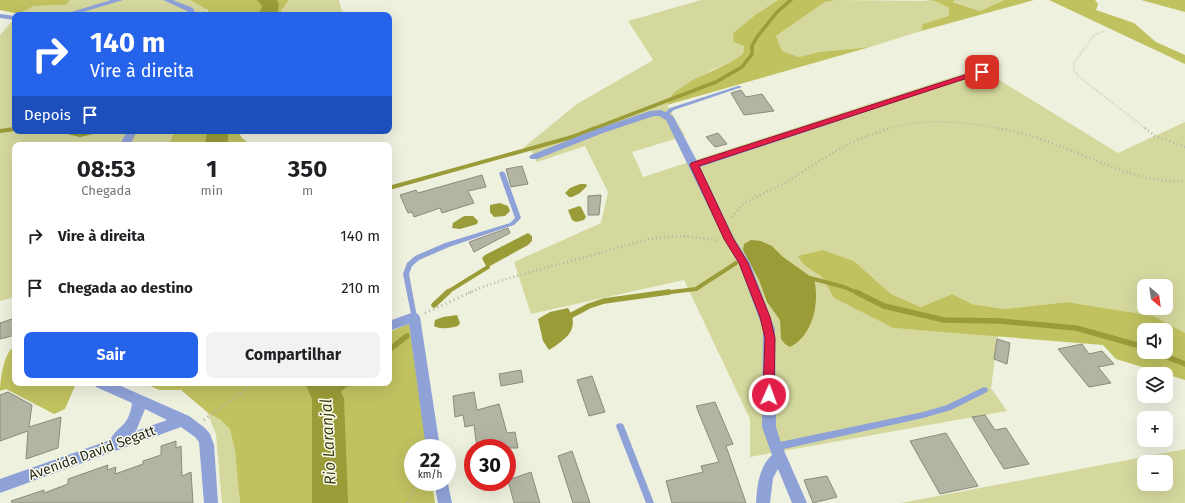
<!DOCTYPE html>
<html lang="pt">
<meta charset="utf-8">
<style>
body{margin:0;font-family:"Fira Sans",sans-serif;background:#f2f2f2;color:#202124;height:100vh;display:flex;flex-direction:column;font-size:15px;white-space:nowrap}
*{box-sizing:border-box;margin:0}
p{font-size:13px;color:#757577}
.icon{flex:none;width:22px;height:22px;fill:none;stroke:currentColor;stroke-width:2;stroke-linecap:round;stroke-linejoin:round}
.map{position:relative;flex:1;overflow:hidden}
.sheet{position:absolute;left:12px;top:142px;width:380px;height:244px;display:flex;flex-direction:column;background:#fff;border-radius:8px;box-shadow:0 4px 16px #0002}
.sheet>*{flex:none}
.banner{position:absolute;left:12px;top:12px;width:380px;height:122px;border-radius:8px;box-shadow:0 4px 16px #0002;background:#2563eb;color:#fff;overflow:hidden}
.needle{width:26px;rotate:151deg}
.buttons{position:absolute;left:1137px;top:279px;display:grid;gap:8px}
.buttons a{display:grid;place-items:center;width:36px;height:36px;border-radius:8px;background:#fff;box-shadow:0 4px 16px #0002;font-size:20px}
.speed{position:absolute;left:404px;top:439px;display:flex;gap:8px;font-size:20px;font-weight:700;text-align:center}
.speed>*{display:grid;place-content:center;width:52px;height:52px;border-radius:50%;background:#fff;box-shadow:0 4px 16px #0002;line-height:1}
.speed small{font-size:10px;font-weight:400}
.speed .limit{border:6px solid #d22;background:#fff;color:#111}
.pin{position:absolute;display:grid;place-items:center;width:34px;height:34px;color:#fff;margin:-17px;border-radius:8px;box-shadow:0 2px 6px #0006}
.me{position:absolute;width:44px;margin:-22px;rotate:2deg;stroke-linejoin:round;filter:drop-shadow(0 0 3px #0008)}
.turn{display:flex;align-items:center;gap:14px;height:84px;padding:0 12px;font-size:18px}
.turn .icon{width:52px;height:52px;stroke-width:2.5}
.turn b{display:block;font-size:28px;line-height:34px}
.then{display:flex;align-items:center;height:38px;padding:0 12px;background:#0003;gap:8px;font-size:15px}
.eta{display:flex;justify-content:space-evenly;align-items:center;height:68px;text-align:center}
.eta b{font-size:24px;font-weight:700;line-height:28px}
.button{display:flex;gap:8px;margin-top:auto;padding:8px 12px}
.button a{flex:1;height:46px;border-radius:8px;background:#2563eb;color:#fff;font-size:16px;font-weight:700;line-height:46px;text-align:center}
.button a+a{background:#f2f2f2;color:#202124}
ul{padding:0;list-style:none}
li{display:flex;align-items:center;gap:12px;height:52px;padding:0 12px}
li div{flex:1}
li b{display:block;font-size:15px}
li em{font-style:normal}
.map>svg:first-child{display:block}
.green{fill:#d5d89d;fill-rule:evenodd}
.forest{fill:#c0c260;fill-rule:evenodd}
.water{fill:#9a9c38}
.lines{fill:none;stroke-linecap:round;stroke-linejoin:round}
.stream-far2{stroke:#9a9c38;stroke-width:3.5}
.stream-far1{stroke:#9a9c38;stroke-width:4}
.stream{stroke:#9a9c38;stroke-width:5.5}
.river{fill:#9a9c38;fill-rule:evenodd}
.building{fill:#b3b5a4;stroke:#8a8b7b}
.path-far2{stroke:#b1b3a4;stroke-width:2;stroke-dasharray:0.5 2;stroke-linecap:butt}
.path-far1{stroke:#b1b3a4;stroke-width:2.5;stroke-dasharray:1 3;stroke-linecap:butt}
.path{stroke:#b1b3a4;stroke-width:3;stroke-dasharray:1 3.5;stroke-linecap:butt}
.service{fill:#8fa2d8;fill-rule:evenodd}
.minor{fill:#8fa2d8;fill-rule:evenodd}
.route{fill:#e11d48;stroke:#92132f}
.labels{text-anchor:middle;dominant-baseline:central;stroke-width:3;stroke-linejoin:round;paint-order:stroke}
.near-street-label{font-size:14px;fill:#272821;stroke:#fdfeec}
.near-water-label{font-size:16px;font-style:italic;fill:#3e3f15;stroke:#fdfeec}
</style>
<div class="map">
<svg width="1185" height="503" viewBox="0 0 1185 503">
<rect width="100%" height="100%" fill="#eff1df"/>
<g class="green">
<path d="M 70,0 L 190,0 L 206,8 L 208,13 L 207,15 L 18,15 L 34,6 L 66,5 Z"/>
<path d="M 289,0 L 339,0 L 343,15 L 286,15 L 281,11 Z"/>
<path d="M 701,0 L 778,0 L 755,15 L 733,33 L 744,46 L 743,54 L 729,63 L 712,70 L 673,93 L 667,105 L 685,136 L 632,152 L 643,177 L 980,68 L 1118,153 L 1185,122 L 1185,333 L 1154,316 L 1067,302 L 1004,309 L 972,304 L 952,294 L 921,307 L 891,294 L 854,261 L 823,250 L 804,265 L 822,277 L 834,298 L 893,328 L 998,335 L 991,388 L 1007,411 L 750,457 L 750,419 L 684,280 L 531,314 L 514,262 L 601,223 L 608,192 L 585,146 L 537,162 L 531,150 L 523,148 L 577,104 L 653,60 L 628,21 ZM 1144,286 L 1166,286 L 1166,308 L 1144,308 Z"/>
<path d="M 837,0 L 935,1 L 949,8 L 949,17 L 923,24 L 921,31 L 870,47 L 819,52 L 799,57 L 782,51 L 776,36 L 825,2 Z"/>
<path d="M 955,0 L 1004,0 L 980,11 L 952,1 Z"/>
<path d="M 15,18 L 15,131 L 174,131 L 169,145 L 15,145 L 15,297 L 0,301 L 0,35 Z"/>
<path d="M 207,412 C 215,416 225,420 230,429 C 237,441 239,487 240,503 L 222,503 L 216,434 Z"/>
<path d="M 1185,449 L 1185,503 L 901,503 ZM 1144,462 L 1166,462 L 1166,484 L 1144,484 Z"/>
</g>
<g class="forest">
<path d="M 0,0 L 70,0 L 66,5 L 34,6 L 19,14 L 0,10 Z"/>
<path d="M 190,0 L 289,0 L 281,11 L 286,15 L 207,15 L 208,10 Z"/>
<path d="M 778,0 L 837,0 L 825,2 L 776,36 L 782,51 L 799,57 L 819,52 L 870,47 L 667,105 L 673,93 L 693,80 L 729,63 L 743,54 L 744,46 L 734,42 L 733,33 L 755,15 Z"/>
<path d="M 924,0 L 955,0 L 953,2 L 980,11 L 1004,0 L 1034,0 L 921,31 L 923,24 L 949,16 L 949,8 L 935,1 Z"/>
<path d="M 1049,0 L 1095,0 L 1098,4 L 1096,10 L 1134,23 L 1156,42 L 1185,55 L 1185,64 Z"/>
<path d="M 1141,0 L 1185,0 L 1185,12 Z"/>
<path d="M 174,131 L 238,131 L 242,138 L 251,145 L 169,145 Z"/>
<path d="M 823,250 L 854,261 L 891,294 L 921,307 L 952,294 L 972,304 L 1004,309 L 1067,302 L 1154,316 L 1185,333 L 1185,380 L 1116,359 L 1103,345 L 893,328 L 834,298 L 822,277 L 804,265 L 798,256 ZM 1144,330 L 1166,330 L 1166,352 L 1144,352 Z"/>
<path d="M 409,324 L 427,448 L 413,448 L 413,482 L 432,482 L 435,503 L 240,503 L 235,450 L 230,429 L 221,420 L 207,412 L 181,390 L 159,390 L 144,383 L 389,383 L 389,332 Z"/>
<path d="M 15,346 L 15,383 L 71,383 L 75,386 L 65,409 L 54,414 L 6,389 L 0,391 C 0,380 4,351 15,346 Z"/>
</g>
<g class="water">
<path d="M 580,184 L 586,184 L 587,186 L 580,193 L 572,197 L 569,197 L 565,193 L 570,188 Z"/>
<path d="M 500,203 L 508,206 L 510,211 L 505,216 L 494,217 L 490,212 L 490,205 Z"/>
<path d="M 579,206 L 581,207 L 586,217 L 584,220 L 576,222 L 572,220 L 568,210 Z"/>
<path d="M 464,216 L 473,216 L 478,221 L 477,224 L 460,229 L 452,228 L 453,223 Z"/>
<path d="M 528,233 L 532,236 L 532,241 L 528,245 L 490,266 L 486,266 L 482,258 L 485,255 Z"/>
<path d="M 751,240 L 761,241 L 772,246 L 783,257 L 814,279 C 820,302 813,336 790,347 L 785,344 L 781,339 L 780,320 L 767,302 L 759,280 L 743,250 L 744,244 Z"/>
<path d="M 568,308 C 581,329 566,339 549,350 L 543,341 L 538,319 L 550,312 Z"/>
<path d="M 457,315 L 460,323 L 458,326 C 451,328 441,330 434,326 L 435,320 L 443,317 Z"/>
</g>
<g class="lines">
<path class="stream-far2" d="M 593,129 L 716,82 L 742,67 L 752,54 L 752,46 L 757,37 L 777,12 L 791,0"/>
<g class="stream-far1">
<path d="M 0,131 L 15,129"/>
<path d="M 64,131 L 80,135 L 97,131"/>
<path d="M 389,188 L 572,137 L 595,128"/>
<path d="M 810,278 L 844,287 L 858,293"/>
<path d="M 446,293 L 488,267"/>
<path d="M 662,293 L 696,289 L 736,263"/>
</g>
<g class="stream">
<path d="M 856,292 L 884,306 L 944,320 L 1000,321 L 1076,328 L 1144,347"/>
<path d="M 434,305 L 448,292"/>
<path d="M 568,317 L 589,306 L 604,301 L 669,292"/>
<path d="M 389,350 L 407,336"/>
<path d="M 1155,352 L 1185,364"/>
<path d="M 328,398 L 347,383"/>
</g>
<g class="river">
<path d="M 257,0 L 277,0 L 279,4 L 277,15 L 259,15 L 262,6 Z"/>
<path d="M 207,131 L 229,131 L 227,145 L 205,145 Z"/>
<path d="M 305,383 L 336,383 L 344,398 L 348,503 L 312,503 L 312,399 Z"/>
</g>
</g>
<g class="building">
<path d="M 741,90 L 746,97 L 762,94 L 774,111 L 744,115 L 731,93 Z"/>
<path d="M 718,133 L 727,144 L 715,147 L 706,137 Z"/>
<path d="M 522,166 L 528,184 L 511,187 L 506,169 Z"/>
<path d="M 482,175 L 486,187 L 468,191 L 474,203 L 442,213 L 440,208 L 414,217 L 412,212 L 408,213 L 400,195 L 416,190 L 418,193 Z"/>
<path d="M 601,195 L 599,215 L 588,215 L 588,196 Z"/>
<path d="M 508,228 L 510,233 L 474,252 L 469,242 Z"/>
<path d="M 15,318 L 15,335 L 0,339 L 0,323 Z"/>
<path d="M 997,339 L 1010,343 L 1007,364 L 994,359 Z"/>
<path d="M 1082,344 L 1089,354 L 1102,351 L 1114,364 L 1098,367 L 1111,383 L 1089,387 L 1058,349 Z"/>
<path d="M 521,370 L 523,382 L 501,386 L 499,374 Z"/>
<path d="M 592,376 L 605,412 L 589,416 L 577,380 Z"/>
<path d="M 8,392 L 32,405 L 29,427 L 61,417 L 58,448 L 26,459 L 28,431 L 0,441 L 0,395 Z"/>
<path d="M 474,392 L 477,410 L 499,404 L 507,433 L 515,432 L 518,448 L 477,448 L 474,425 L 465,427 L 463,415 L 455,417 L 453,396 Z"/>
<path d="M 715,402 L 733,444 L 726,446 L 746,503 L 672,503 L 666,481 L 703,472 L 701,466 L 719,462 L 696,406 Z"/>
<path d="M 985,415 L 995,430 L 1006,428 L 1029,464 L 1004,469 L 972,417 Z"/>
<path d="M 946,433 L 978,486 L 940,494 L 910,441 Z"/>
<path d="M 176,441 L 176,448 L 181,446 L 182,476 L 191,472 L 193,503 L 12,503 L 11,501 L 44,490 L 44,493 L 68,484 L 68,479 L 108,465 L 107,470 L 116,467 L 115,474 L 143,464 L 143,461 L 161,455 L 161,446 Z"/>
<path d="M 572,451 L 590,503 L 573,503 L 558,456 Z"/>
<path d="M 531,472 L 540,503 L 514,503 L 508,480 Z"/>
<path d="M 827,476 L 837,497 L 813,503 L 804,480 Z"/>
</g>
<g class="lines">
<g class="path-far2">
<path d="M 1104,31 L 1094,35 L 1074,63 L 1074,68 L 1078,76 L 1146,129"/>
<path d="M 887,129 C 925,117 965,122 1004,129"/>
</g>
<g class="path-far1">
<path d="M 998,128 C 1026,133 1054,143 1080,154 C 1115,168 1147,183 1185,181"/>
<path d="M 1145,128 L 1155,136 L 1185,147"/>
<path d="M 732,217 L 744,203 L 790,180 L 834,152 L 862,138 L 890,128"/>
<path d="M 468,293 C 504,278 541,269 579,259 C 632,245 660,228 718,241"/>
</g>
<g class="path">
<path d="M 425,313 L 471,292"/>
<path d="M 204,420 L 254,383"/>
<path d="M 407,503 L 418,482"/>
</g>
<g class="service">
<path d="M 738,86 L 740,86 L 742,87 L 674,110 L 667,116 L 663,116 L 663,115 L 670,108 Z"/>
<path d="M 502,171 L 505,173 L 521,218 L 514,225 L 449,247 L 419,260 L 412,266 L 409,274 L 417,317 L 416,319 L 414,320 L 412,319 L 403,274 L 407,263 L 415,256 L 445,243 L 510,223 L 515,218 L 499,173 Z"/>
<path d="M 984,387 L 987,388 L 988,390 L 987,392 L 951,410 L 923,418 L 775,451 L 772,450 L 771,447 L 772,444 L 775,443 L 923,412 L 947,405 Z"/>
<path d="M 620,423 L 623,424 L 624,426 L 654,503 L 646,503 L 616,426 L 617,424 Z"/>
</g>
<g class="minor">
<path d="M 111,0 L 123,0 L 73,15 L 61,15 Z"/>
<path d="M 163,0 L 173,0 L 193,8 L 196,15 L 188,15 L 187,11 Z"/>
<path d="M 0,14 L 15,16 L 15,20 L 0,18 Z"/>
<path d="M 979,70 L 985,70 L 986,72 L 700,167 L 734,238 L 750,263 L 775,329 L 776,427 L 782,446 L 807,503 L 792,503 L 778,469 L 773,478 L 770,503 L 756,503 C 757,486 759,467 772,455 L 762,427 L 763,329 L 739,264 L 724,239 L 666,120 L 659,116 L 654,116 L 603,133 L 537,159 L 531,159 L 529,157 L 531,155 L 597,129 L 650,111 L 661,110 L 673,116 L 697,161 Z"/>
<path d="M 127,131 L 137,131 L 130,145 L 120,145 Z"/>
<path d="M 414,312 L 418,314 L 420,317 L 440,448 L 426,448 L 409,324 L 389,331 L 389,321 Z"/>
<path d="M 94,383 L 114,383 L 189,416 L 205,428 L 210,434 L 214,445 L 218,503 L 204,503 L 199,442 L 195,437 L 181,427 L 0,493 L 0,479 L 110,440 C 118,425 129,427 132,403 L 96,387 ZM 145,409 L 167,420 L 136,431 Z"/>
<path d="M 447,479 L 452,503 L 438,503 L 434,482 L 447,482 Z"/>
</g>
</g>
<path class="route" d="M 980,70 L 986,72 L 699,166 L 733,238 L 748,263 L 770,317 L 775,338 L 774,395 L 773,399 L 769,400 L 765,399 L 763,395 L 765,338 L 760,317 L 739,263 L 724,239 L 690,165 L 691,163 Z"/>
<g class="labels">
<g class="near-street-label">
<text transform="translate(92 453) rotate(-20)">Avenida David Segatt</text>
</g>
<g class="near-water-label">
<text transform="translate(328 442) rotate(-93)">Rio Laranjal</text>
</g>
</g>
</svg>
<div class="buttons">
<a><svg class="needle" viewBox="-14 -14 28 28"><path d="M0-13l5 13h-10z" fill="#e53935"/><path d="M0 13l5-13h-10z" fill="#757577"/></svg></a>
<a><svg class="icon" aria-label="sound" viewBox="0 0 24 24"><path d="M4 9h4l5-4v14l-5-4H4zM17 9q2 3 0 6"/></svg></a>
<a><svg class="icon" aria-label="layers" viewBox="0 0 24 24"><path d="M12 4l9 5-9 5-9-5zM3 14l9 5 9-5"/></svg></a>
<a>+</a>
<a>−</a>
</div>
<div class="speed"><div>22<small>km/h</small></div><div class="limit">30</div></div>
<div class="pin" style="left:982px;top:72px;background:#d93025"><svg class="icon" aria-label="arrive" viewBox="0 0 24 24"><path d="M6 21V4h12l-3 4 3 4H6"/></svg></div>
<svg class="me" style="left:769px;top:395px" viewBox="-20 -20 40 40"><circle r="17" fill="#e11d48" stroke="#fff" stroke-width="3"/><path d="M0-11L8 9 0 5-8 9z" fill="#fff"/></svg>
<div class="banner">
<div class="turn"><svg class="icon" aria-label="right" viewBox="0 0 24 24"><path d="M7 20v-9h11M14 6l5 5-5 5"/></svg><div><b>140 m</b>Vire à direita</div></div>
<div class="then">Depois<svg class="icon" aria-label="arrive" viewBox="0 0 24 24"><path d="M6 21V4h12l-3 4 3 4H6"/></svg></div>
</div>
<section class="sheet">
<div class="eta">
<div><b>08:53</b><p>Chegada</p></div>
<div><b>1</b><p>min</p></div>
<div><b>350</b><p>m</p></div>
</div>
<ul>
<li><svg class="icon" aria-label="right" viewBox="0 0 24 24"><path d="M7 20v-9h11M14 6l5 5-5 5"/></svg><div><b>Vire à direita</b></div><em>140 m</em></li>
<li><svg class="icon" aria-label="arrive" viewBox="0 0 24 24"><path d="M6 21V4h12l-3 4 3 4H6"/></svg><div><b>Chegada ao destino</b></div><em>210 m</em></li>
</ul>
<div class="button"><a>Sair</a><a>Compartilhar</a></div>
</section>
</div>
